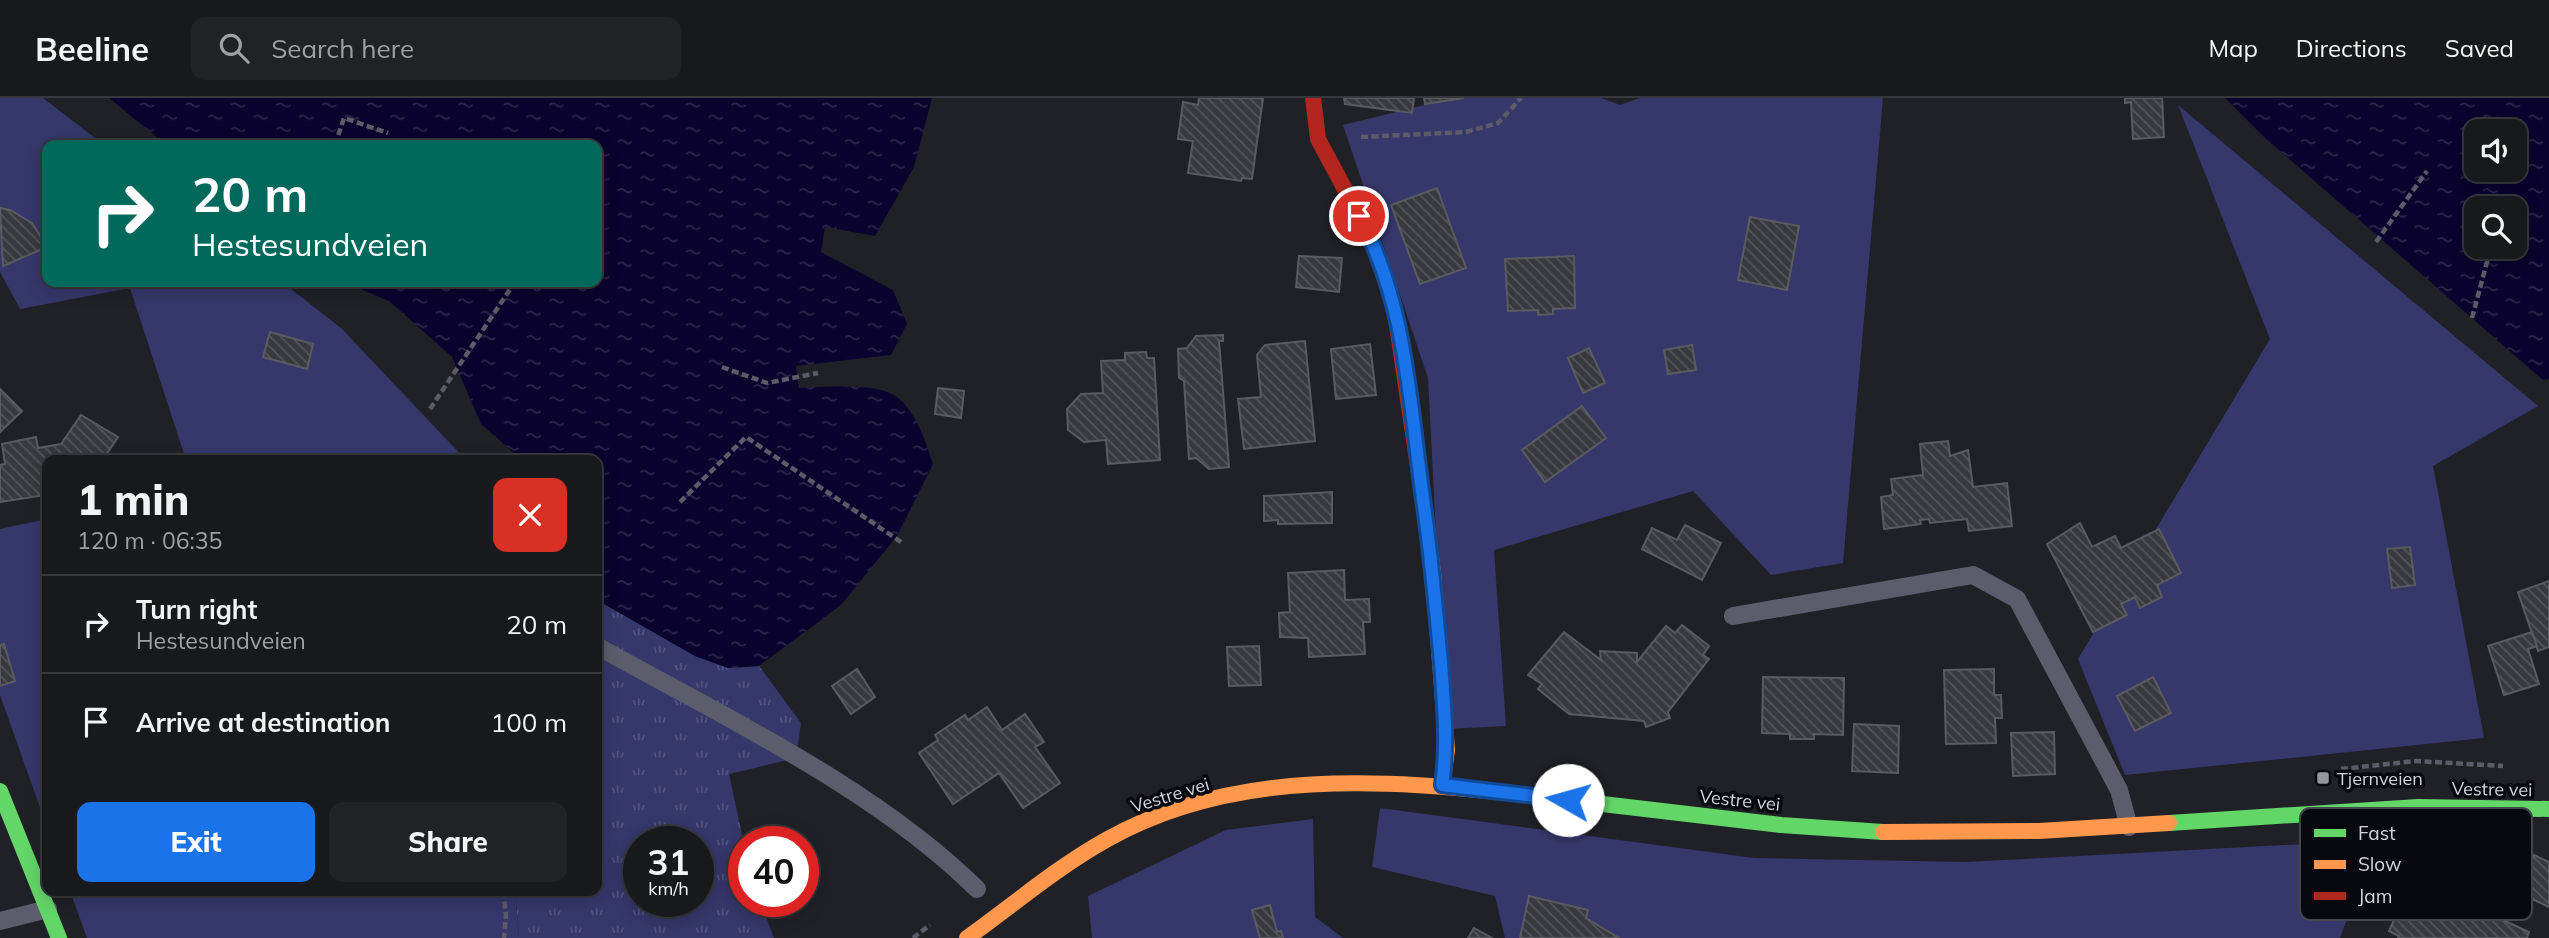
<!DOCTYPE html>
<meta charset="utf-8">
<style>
body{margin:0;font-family:Mulish,sans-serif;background:#212226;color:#f1f3f6;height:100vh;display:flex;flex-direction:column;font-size:26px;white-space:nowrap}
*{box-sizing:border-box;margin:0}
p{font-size:23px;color:#9fa0a4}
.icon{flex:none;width:38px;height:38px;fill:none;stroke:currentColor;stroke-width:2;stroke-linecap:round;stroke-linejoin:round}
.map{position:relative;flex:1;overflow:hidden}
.side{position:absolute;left:42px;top:357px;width:560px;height:441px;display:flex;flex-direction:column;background:#18191d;border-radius:14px;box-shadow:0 4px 18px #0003,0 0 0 2px #36383b}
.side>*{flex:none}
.hud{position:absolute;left:42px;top:42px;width:560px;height:147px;border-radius:14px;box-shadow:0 4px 18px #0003,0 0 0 2px #36383b;background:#00695c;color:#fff;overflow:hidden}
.tools{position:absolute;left:2464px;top:21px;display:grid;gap:14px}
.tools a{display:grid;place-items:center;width:63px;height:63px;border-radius:14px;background:#18191d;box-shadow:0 4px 18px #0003,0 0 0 2px #36383b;font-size:35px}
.speed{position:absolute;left:623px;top:728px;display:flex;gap:14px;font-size:35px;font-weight:700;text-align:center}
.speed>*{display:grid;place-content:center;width:91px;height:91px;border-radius:50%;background:#18191d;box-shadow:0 4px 18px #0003,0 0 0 2px #36383b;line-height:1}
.speed small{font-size:18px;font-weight:400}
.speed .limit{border:10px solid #d22;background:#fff;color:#111}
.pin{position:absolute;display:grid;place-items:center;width:60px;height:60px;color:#fff;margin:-30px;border:4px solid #fff;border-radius:50%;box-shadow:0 2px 7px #0007}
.me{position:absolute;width:77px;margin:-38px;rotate:277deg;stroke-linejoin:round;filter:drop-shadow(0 0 5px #0008)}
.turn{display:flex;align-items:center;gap:24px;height:147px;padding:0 35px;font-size:32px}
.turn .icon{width:91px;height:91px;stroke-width:2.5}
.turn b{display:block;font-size:49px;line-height:60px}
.round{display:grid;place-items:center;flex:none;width:74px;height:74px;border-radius:14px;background:#212226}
.headline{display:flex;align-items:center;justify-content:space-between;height:119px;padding:0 35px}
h1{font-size:42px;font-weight:800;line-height:52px}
.action{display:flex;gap:14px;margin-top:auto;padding:14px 35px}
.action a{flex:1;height:80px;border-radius:14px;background:#1a73e8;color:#fff;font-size:28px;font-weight:800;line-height:80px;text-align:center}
.action a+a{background:#212226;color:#f1f3f6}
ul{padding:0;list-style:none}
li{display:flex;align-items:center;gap:21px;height:98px;padding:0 35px;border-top:2px solid #36383b}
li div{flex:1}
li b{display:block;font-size:26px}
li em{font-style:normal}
header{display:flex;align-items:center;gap:42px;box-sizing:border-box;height:98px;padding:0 35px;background:#18191d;border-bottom:2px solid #36383b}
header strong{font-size:33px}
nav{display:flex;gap:38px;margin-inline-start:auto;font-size:24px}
.search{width:490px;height:63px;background:#212226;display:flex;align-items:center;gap:18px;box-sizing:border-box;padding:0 24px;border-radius:14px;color:#9fa0a4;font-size:26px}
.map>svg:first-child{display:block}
.grass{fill:#36376b}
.park{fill:url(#park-tufts);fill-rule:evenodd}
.water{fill:url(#water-ripples);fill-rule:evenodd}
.building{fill:url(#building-back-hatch);stroke:#5a5b60;stroke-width:2}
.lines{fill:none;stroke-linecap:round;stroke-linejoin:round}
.path{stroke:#5c5c68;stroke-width:4.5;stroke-dasharray:7 3.5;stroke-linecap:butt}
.lane{stroke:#5b5c6c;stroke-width:18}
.fast{stroke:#63d668;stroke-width:16}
.slow{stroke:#ff974d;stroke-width:16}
.jam{stroke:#b3261e;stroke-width:16}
.route-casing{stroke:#114b97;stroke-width:18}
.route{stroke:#1a73e8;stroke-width:12}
.poi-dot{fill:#94959d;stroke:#08090e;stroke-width:2.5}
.labels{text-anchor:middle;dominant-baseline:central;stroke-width:7;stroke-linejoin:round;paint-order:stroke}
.poi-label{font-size:18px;fill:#d3d4dd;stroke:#08090e;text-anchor:start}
.street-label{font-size:18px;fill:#d3d4dd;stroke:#08090e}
.key{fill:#08090e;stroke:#45464c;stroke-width:2}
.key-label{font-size:19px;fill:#d3d4dd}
</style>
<header>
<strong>Beeline</strong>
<div class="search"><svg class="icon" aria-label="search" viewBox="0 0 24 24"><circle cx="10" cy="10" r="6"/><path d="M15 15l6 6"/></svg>Search here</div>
<nav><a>Map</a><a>Directions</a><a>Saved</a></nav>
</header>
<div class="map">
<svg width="2549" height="840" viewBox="0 0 2549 840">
<defs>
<pattern id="park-tufts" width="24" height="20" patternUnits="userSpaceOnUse" patternTransform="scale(1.75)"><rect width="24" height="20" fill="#36376b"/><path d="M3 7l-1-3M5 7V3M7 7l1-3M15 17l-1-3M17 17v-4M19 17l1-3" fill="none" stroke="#525380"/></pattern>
<pattern id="water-ripples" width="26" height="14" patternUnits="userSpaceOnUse" patternTransform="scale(1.75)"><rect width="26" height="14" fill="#0a032d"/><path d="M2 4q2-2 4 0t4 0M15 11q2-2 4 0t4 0" fill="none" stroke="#2d274b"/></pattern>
<pattern id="building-back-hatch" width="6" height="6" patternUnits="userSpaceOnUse" patternTransform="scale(1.75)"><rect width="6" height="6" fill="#38393e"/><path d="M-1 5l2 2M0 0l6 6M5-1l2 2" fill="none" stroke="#545559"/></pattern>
</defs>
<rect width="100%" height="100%" fill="#202127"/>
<g class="grass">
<path d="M 0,0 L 43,0 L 104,47 L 47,47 L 47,184 L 282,184 L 341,230 L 466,362 L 186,362 L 130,190 L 20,211 L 0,174 Z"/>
<path d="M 1453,0 L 1601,0 L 1620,7 L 1640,0 L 1883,0 L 1843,465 L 1771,477 L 1693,393 L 1494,452 L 1506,628 L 1446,631 L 1428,280 L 1343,27 Z"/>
<path d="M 2178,7 L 2538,308 L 2433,368 L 2484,640 L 2125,677 L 2078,561 L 2270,241 Z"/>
<path d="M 47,421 L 47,729 L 0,597 L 0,431 Z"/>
<path d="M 1380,710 L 1754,760 L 1966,764 L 2435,739 L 2347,821 L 2340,840 L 1505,840 L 1495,798 L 1372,769 Z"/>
<path d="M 1313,721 L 1315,819 L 1343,840 L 1092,840 L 1088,798 L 1226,732 Z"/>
<path d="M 70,793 L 515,793 L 519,840 L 87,840 Z"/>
</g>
<path class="park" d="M 597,502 L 695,558 L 728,570 L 759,568 L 801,625 L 796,660 L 729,676 L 744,746 L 744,803 L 760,803 L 774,840 L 519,840 L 515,793 L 597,793 ZM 639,744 L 698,744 L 698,803 L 639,803 Z"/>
<g class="water">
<path d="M 109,0 L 932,0 L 914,69 L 875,138 L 825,129 L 821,154 L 893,192 L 907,226 L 891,257 L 796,268 L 799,290 C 821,289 873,285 892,296 C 914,307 926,344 933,366 L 897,438 L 841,507 L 759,568 L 728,570 L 695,558 L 597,502 L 597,362 L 522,362 L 481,326 L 452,259 L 389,203 L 343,184 L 597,184 L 597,47 L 166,47 Z"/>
<path d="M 2225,0 L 2549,0 L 2549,281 L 2543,282 L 2265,40 ZM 2476,33 L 2515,33 L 2515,72 L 2476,72 ZM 2476,110 L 2515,110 L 2515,149 L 2476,149 Z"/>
</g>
<g class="building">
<path d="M 1199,0 L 1263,0 L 1252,81 L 1242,80 L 1241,83 L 1188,75 L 1193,43 L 1178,41 L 1183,4 L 1198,7 Z"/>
<path d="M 1344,0 L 1414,0 L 1412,15 L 1345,6 Z"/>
<path d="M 1424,0 L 1464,0 L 1425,6 Z"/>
<path d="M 2125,0 L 2162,0 L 2164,39 L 2133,41 L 2131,4 L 2125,5 Z"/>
<path d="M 1437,90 L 1466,170 L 1420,186 L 1391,107 Z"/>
<path d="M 0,110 L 10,112 L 32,125 L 47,149 L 3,168 Z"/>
<path d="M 1750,119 L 1799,128 L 1787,192 L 1738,182 Z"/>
<path d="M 1299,158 L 1342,160 L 1339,194 L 1296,189 Z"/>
<path d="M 1574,158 L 1575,210 L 1553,211 L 1553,216 L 1538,217 L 1538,212 L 1508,213 L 1505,161 Z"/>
<path d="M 270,234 L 313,246 L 307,271 L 263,259 Z"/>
<path d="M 1223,237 L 1223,243 L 1219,243 L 1229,369 L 1209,371 L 1196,360 L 1189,361 L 1184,283 L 1179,280 L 1178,251 L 1187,250 L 1196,238 Z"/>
<path d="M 1305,243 L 1315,343 L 1244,351 L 1238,301 L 1261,299 L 1257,257 L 1265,247 Z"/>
<path d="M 1370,246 L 1376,297 L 1336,301 L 1331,251 Z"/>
<path d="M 1692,247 L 1696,272 L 1668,276 L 1664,252 Z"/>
<path d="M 1589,250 L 1605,285 L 1583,295 L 1568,260 Z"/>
<path d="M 1146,254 L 1147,260 L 1154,260 L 1160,362 L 1108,366 L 1106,342 L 1084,344 L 1068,332 L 1067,311 L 1081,296 L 1103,295 L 1101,263 L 1125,262 L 1125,255 Z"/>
<path d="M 938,290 L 964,293 L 961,320 L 935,316 Z"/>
<path d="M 0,291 L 22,313 L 0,334 Z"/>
<path d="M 1582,308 L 1606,340 L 1545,384 L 1522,352 Z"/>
<path d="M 81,317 L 118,339 L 106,357 L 104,356 L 99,362 L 47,362 L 46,397 L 0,404 L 0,367 L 5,366 L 2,346 L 36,339 L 38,350 L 61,346 Z"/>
<path d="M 1948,343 L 1950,358 L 1968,352 L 1973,389 L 2007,385 L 2012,428 L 1969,433 L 1967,421 L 1930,425 L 1929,421 L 1920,422 L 1921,426 L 1884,431 L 1881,399 L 1893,397 L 1891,381 L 1923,377 L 1920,346 Z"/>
<path d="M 1332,394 L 1332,425 L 1278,426 L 1278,422 L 1264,423 L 1264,398 Z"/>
<path d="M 2080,425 L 2092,449 L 2115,438 L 2121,450 L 2159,431 L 2181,475 L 2157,487 L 2162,499 L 2140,510 L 2135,499 L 2121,506 L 2127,517 L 2093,534 L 2047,446 Z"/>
<path d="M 1685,427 L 1721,445 L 1702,482 L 1642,451 L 1652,430 L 1677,442 Z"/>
<path d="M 2410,449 L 2415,487 L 2392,490 L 2387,451 Z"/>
<path d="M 1344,472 L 1345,502 L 1369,501 L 1370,524 L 1363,524 L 1365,556 L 1309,559 L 1308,540 L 1280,539 L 1279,515 L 1290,514 L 1288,475 Z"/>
<path d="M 2549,483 L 2549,549 L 2538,553 L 2518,494 Z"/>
<path d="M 1682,527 L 1709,548 L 1703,557 L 1709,561 L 1668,614 L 1670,620 L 1646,629 L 1644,623 L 1569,616 L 1538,591 L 1542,586 L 1528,577 L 1564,534 L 1601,562 L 1600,553 L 1637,555 L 1637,564 L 1666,528 L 1675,535 Z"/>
<path d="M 2532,534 L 2537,548 L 2528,551 L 2539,586 L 2504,597 L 2488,548 Z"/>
<path d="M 4,546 L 15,583 L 0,588 L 0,547 Z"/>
<path d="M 1259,548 L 1261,587 L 1229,588 L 1227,549 Z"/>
<path d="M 857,571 L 875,599 L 851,616 L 832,588 Z"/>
<path d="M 1994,571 L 1994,597 L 2001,597 L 2002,620 L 1995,620 L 1996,645 L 1946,646 L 1944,572 Z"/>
<path d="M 1763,579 L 1844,580 L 1843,637 L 1814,636 L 1814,641 L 1790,641 L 1790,636 L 1762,635 Z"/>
<path d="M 2153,579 L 2171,615 L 2135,633 L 2117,598 Z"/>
<path d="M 987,609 L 1002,632 L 1025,616 L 1044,644 L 1035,649 L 1060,685 L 1023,710 L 999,675 L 953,706 L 919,655 L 938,642 L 935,637 L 965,617 L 968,622 Z"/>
<path d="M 1854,626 L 1899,628 L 1898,675 L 1852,673 Z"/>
<path d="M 2054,634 L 2055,676 L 2013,678 L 2011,635 Z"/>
<path d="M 2534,757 L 2549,764 L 2549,809 L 2517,794 Z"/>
<path d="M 2423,785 L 2529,834 L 2527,840 L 2398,840 L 2399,838 L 2389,833 L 2410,787 L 2420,792 Z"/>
<path d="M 1529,798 L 1588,812 L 1586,820 L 1619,840 L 1520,840 Z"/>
<path d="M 1270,807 L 1277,834 L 1281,833 L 1283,840 L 1260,840 L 1252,812 Z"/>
<path d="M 1474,830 L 1492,840 L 1468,840 Z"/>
</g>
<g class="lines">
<g class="path">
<path d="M 1361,39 L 1466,34 L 1498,25 L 1521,0"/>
<path d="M 335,47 L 344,20 L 388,35"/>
<path d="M 2376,144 L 2427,73"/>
<path d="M 2472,220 L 2491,149"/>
<path d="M 722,269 L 767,285 L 818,275"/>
<path d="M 430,311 L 515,184"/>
<path d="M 451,362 L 451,357"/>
<path d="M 680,404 L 746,339 L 904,446"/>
<path d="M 2341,671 L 2416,663 L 2503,668"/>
<path d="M 503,793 L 506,817 L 504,840"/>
<path d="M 913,840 L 930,827"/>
</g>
<g class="lane">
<path d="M 1733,518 L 1973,477 L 2017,501 L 2119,692 L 2129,729"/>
<path d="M 597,548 C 722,618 875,690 977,791"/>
<path d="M 0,823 L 48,811"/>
</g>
<g class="fast">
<path d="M 0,693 L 59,840"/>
<path d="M 1526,697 L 1781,727 L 1883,734"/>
<path d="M 2169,725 L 2418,709 L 2549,711"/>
</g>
<g class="slow">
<path d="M 1422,396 L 1433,474 L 1447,652 L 1442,687"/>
<path d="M 1883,734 L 2039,733 L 2169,725"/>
<path d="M 967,840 C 1013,807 1056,770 1106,742 C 1233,670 1386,681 1526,697"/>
</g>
<path class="jam" d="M 1313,0 L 1318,41 L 1370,138 L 1394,207 L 1422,396"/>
</g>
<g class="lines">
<defs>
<path id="route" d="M 1359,118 C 1406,203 1410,307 1423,401 C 1431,456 1436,510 1441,565 C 1444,607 1448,646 1442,687 L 1568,702"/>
</defs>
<use href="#route" class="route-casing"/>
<use href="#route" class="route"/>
</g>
<rect class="poi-dot" x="2316" y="673" width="14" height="14" rx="3.5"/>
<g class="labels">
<g class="poi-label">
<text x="2337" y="680">Tjernveien</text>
</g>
<g class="street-label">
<text transform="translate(2492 691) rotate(1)">Vestre vei</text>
<text transform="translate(1170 697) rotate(-17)">Vestre vei</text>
<text transform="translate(1740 702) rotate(6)">Vestre vei</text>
</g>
</g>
<rect x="2300" y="710" width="232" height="112" rx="10" class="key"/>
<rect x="2314" y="731" width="32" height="8" fill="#63d668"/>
<rect x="2314" y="762" width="32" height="9" fill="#ff974d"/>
<rect x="2314" y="794" width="32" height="8" fill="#b3261e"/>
<g class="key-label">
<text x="2358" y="742">Fast</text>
<text x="2358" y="773">Slow</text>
<text x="2358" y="805">Jam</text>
</g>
</svg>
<div class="tools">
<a><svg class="icon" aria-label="sound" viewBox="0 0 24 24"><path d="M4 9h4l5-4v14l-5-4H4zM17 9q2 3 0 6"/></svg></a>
<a><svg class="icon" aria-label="search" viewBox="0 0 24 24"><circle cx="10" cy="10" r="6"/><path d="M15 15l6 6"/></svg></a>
</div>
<div class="speed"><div>31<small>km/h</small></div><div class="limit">40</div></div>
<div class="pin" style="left:1359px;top:118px;background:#d93025"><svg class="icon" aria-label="arrive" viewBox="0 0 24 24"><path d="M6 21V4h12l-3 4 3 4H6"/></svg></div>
<svg class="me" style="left:1568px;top:702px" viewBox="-20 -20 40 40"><circle r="19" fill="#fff"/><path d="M0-13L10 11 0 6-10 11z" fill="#1a73e8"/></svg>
<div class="hud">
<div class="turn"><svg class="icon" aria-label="right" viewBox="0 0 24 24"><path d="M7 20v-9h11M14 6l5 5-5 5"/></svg><div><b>20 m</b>Hestesundveien</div></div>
</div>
<section class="side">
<div class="headline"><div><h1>1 min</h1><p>120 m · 06:35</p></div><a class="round" style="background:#d93025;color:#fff"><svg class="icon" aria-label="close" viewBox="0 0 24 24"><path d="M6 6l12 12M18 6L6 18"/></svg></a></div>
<ul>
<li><svg class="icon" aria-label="right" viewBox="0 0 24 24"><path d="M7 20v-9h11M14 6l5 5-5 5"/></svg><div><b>Turn right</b><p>Hestesundveien</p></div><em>20 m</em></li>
<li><svg class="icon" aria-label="arrive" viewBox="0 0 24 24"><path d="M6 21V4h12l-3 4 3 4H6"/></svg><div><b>Arrive at destination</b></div><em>100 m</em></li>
</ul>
<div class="action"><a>Exit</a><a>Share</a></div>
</section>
</div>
